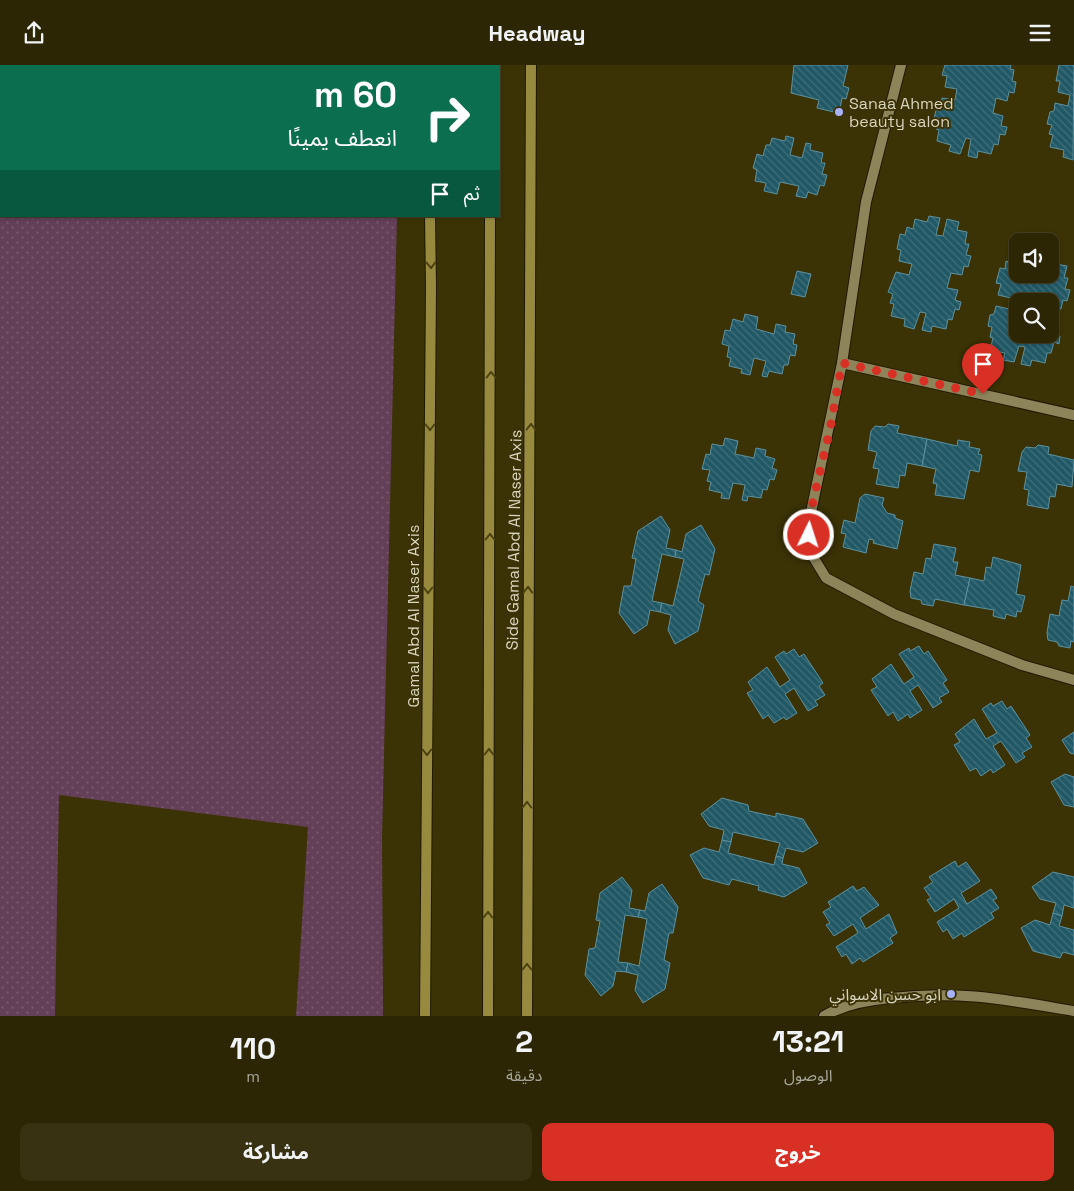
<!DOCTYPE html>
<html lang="ar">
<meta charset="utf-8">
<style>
body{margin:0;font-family:"Space Grotesk","Noto Sans Arabic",sans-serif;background:#383213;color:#f1f3f6;direction:rtl;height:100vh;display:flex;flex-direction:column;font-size:19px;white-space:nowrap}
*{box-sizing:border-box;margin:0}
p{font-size:16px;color:#a6a59a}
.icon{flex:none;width:28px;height:28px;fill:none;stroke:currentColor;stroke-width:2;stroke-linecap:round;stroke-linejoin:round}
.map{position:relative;height:951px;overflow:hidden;direction:ltr}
.panel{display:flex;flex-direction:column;background:#2c2604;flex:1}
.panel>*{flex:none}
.banner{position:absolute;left:0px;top:0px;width:500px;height:152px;box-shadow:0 1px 4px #0004,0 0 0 1px #484326;direction:rtl;background:#0b6e4f;color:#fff;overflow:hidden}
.fabs{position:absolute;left:1009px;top:168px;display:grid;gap:10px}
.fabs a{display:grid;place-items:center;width:50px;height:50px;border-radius:10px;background:#2c2604;box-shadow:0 1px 4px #0004,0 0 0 1px #484326;font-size:25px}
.pin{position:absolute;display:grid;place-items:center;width:42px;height:42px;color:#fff;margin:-51px -21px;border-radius:50% 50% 50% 0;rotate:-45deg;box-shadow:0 0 5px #0007}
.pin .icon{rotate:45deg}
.me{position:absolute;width:55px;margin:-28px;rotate:4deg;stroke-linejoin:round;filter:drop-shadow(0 0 4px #0008)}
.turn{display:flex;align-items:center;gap:18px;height:105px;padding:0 20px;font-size:22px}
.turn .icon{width:65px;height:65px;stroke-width:2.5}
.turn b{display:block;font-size:35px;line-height:42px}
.then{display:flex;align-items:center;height:48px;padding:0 20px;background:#0003;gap:10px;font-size:19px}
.eta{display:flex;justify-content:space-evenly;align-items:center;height:85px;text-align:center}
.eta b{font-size:30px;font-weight:700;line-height:35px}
.button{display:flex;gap:10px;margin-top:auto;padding:10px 20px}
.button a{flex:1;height:58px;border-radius:10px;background:#d93025;color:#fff;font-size:20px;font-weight:700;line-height:58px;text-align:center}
.button a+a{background:#383213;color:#f1f3f6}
header{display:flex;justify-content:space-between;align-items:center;height:65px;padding:0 20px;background:#2c2604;font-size:22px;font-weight:700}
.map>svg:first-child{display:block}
.grass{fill:url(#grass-dots)}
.building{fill:url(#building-back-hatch);stroke:#5c92a1}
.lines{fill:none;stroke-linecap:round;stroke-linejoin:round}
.street-casing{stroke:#201a00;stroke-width:12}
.secondary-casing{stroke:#201a00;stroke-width:12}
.street{stroke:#8d8459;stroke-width:10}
.secondary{stroke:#97893e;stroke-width:10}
.oneway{stroke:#4d4310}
.route{stroke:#d93025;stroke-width:9;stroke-dasharray:0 16.2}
.poi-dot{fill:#a7b1fc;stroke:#3b3205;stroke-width:2}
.labels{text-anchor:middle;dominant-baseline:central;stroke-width:4;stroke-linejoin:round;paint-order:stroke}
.poi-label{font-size:16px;fill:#d9d4be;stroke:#3b3205;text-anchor:start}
.street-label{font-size:16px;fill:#d9d4be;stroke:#3b3205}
</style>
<header><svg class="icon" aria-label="menu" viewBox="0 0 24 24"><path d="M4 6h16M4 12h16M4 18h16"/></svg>Headway<svg class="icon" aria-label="share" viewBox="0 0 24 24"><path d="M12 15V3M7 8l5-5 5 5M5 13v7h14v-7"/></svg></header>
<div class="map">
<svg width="1074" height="951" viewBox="0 0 1074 951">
<defs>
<pattern id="grass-dots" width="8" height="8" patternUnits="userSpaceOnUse" patternTransform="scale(1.25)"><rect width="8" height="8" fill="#633f58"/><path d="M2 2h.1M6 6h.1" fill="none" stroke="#795a6e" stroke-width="1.8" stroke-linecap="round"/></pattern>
<pattern id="building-back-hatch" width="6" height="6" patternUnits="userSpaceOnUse" patternTransform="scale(1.25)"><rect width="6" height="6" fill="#215866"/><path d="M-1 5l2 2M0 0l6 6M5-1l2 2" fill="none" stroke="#416f7a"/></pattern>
</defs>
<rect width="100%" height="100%" fill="#3b3205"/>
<path class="grass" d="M 0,0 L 401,0 L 1,1 L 1,151 L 397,151 L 382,772 L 383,951 L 296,951 L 308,762 L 59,730 L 55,951 L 0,951 Z"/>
<g class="building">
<path d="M 794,0 L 848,0 L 843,21 L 849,23 L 846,34 L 842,33 L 840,44 L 835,43 L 834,47 L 817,43 L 819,35 L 791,28 Z"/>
<path d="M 945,0 L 1011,0 L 1010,4 L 1014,5 L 1012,16 L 1016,17 L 1014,28 L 1009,27 L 1007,36 L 996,33 L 993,48 L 1003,51 L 1001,61 L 1007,62 L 1005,70 L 1000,69 L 998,80 L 994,79 L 991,89 L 978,86 L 977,93 L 968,91 L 971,74 L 966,73 L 960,89 L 949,86 L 951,80 L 937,76 L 939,65 L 936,64 L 938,54 L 934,53 L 937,42 L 941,41 L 942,33 L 955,35 L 957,24 L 945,22 L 947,11 L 942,10 Z"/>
<path d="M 1059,0 L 1074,0 L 1073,95 L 1063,92 L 1064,85 L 1050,82 L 1053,70 L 1049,69 L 1052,60 L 1047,59 L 1050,47 L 1054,46 L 1055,38 L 1068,41 L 1070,30 L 1058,27 L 1060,16 L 1056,16 Z"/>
<path d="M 786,71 L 794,73 L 790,90 L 802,93 L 806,78 L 811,79 L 810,85 L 823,88 L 821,98 L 825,98 L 822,109 L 827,110 L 824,121 L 820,120 L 817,130 L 808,127 L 806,133 L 796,131 L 799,121 L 780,117 L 777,129 L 764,126 L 766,118 L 755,116 L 757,105 L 753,103 L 757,89 L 763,91 L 766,80 L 770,80 L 772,73 L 785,76 Z"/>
<path d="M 929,151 L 940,153 L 936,170 L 943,171 L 947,154 L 959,157 L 957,165 L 967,167 L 965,179 L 969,179 L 966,190 L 971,191 L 968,202 L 964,201 L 962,210 L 951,208 L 947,223 L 958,225 L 955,235 L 961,237 L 959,245 L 955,244 L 952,255 L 948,254 L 946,264 L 932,261 L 931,267 L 922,265 L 926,248 L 920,247 L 914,264 L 904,261 L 905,254 L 891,251 L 894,239 L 890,238 L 893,229 L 888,227 L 896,207 L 909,210 L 912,199 L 899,196 L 901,185 L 897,184 L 900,169 L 905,170 L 907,162 L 913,164 L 915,154 L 927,157 Z"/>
<path d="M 1014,188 L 1018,189 L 1018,209 L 1050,209 L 1050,189 L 1058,191 L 1056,199 L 1067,201 L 1064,213 L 1068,213 L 1065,224 L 1070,225 L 1067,236 L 1063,235 L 1061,244 L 1050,242 L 1050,236 L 1018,236 L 1018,269 L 1050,269 L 1050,257 L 1057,259 L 1055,269 L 1060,271 L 1059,279 L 1054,277 L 1051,288 L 1047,288 L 1045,298 L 1032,295 L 1030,301 L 1021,299 L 1025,282 L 1019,281 L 1014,297 L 1003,295 L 1005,288 L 990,285 L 993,273 L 990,272 L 992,262 L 988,261 L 990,250 L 994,249 L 996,241 L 1009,244 L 1011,233 L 998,230 L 1001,219 L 996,218 L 1000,203 L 1005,204 L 1006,196 L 1012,198 Z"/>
<path d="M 797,206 L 811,209 L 805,232 L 791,229 Z"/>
<path d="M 745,249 L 758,252 L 756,264 L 774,269 L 776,259 L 786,261 L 785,267 L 795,269 L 793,279 L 797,280 L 795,291 L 790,290 L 788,300 L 784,300 L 782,309 L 769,306 L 767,312 L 762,311 L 766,296 L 754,293 L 750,310 L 741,308 L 742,304 L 729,301 L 731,293 L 727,292 L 729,281 L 722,279 L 725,265 L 730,266 L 733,254 L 743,257 Z"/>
<path d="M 888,359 L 899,361 L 897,368 L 927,374 L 922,401 L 907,398 L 905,411 L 900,410 L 898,423 L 876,419 L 879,404 L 873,403 L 877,387 L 868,385 L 871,366 L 875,361 L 885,362 Z"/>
<path d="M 725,373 L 738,376 L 735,389 L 754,393 L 756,383 L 766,385 L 765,391 L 775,394 L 772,403 L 777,405 L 774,415 L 770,414 L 767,425 L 763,424 L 761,433 L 748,431 L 747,436 L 742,435 L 745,420 L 733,418 L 729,434 L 721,433 L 722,428 L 709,425 L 711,417 L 707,416 L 710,405 L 702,404 L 706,389 L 710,390 L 712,379 L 723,381 Z"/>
<path d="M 927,374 L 957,381 L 958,375 L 970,377 L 969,382 L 980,384 L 978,389 L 982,390 L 979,407 L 970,405 L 964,434 L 935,430 L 937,419 L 933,418 L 936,404 L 922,401 Z"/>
<path d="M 1038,380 L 1049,382 L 1048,389 L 1074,395 L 1072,422 L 1057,419 L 1055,432 L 1050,431 L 1048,444 L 1027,440 L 1029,425 L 1024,424 L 1027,407 L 1018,406 L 1022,387 L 1026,382 L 1035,383 Z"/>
<path d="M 865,429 L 884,433 L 882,440 L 887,448 L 895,450 L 895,453 L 903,456 L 897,484 L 873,478 L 874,475 L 869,474 L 866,488 L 843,482 L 846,469 L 841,468 L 844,455 L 855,458 L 860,433 Z"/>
<path d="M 661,451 L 670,465 L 666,483 L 676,485 L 675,492 L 662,489 L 652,536 L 662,538 L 660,547 L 650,545 L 647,560 L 634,569 L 619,548 L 624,521 L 631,521 L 636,494 L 632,493 L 638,466 Z"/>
<path d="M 701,460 L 715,484 L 709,510 L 705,509 L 698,536 L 704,540 L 698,566 L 675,579 L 668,565 L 671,550 L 660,547 L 662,538 L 673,541 L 684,494 L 675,492 L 676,485 L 682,487 L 686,469 Z"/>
<path d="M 934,479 L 956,483 L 953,497 L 958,497 L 955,510 L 970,513 L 964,540 L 935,534 L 933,541 L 922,539 L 921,535 L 911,533 L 910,526 L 914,507 L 923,509 L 926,493 L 931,494 Z"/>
<path d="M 993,492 L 1021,500 L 1016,529 L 1025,531 L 1021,547 L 1017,546 L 1016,552 L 1006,549 L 1005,554 L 993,551 L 994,545 L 964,540 L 970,513 L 984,516 L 986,502 L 991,503 Z"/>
<path d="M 1071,521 L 1074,522 L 1074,577 L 1071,576 L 1070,583 L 1059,581 L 1057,577 L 1048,575 L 1047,568 L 1050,549 L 1059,551 L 1062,535 L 1068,536 Z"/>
<path d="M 919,581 L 924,589 L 928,586 L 947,615 L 943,618 L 949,627 L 939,633 L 942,637 L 933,643 L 918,620 L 910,626 L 922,645 L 910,653 L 908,649 L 898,656 L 893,647 L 888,651 L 871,625 L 877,622 L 872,614 L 891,599 L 904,619 L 914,612 L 899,589 L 909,583 L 910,586 Z"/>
<path d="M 794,584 L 799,592 L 804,589 L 823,618 L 819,621 L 825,630 L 815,636 L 818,640 L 808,646 L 794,623 L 785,629 L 797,648 L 786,655 L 784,652 L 774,658 L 768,650 L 763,654 L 747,628 L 753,625 L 748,617 L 767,602 L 780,622 L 790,615 L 775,592 L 784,586 L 786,589 Z"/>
<path d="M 1002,636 L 1007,644 L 1011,641 L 1030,670 L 1026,673 L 1032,682 L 1022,688 L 1025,692 L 1016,698 L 1001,676 L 993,681 L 1005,700 L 993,708 L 991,704 L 981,711 L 976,703 L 970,706 L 954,680 L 960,677 L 955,669 L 974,654 L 986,674 L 997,668 L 982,644 L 991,638 L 993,641 Z"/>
<path d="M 1074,667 L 1074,689 L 1070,688 L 1062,675 Z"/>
<path d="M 1065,709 L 1074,712 L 1074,742 L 1064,740 L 1051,717 Z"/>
<path d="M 722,733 L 748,740 L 749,746 L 776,752 L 776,748 L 803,754 L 818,778 L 803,787 L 786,783 L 783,793 L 776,791 L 780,778 L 733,767 L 731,777 L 722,775 L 724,765 L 709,761 L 701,749 Z"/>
<path d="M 722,775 L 731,777 L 728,788 L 774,800 L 776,791 L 783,793 L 782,799 L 799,803 L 807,818 L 784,832 L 758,825 L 759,821 L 732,814 L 729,820 L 703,813 L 690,790 L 704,783 L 719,787 Z"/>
<path d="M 955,796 L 958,802 L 966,797 L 980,816 L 961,828 L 967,839 L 991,824 L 997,833 L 993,835 L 999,843 L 991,848 L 994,853 L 964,872 L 962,868 L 953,874 L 947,864 L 943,867 L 937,857 L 959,843 L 954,834 L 935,847 L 927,835 L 931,833 L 924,823 L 933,817 L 929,812 Z"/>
<path d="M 1053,807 L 1074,812 L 1074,843 L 1064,840 L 1062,851 L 1053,848 L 1056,838 L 1040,834 L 1032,822 Z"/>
<path d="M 622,812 L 632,825 L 629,843 L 640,845 L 638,852 L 625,850 L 618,897 L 628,898 L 626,907 L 616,906 L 613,921 L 601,931 L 585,910 L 589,884 L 595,883 L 600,856 L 596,855 L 600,828 Z"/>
<path d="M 662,819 L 678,842 L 673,868 L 669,868 L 664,895 L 670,898 L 665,924 L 643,938 L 635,925 L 638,910 L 626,907 L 628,898 L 639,901 L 647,854 L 638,852 L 640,845 L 645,846 L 649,828 Z"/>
<path d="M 853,821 L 857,826 L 864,822 L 879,840 L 860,853 L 866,864 L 889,849 L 897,868 L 890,873 L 893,878 L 863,897 L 860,893 L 852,899 L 846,889 L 842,892 L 836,882 L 858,868 L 853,859 L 834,871 L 826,860 L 830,858 L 823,847 L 831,842 L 828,837 Z"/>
<path d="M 1053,848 L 1062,851 L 1059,861 L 1074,865 L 1074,890 L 1063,887 L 1060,893 L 1033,886 L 1021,863 L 1035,855 L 1050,860 Z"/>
</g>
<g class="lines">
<defs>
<g id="street">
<path d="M 901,0 L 866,137 L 842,298 L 809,457 L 812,490 L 826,513 L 894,549 L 1022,600 L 1074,615"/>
<path d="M 842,298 L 1074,350"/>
<path d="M 824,951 C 845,939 868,935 891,933 C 960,925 1007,935 1074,946"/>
</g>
<g id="secondary">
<path d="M 429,1 L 429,0"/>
<path d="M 491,1 L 491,0"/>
<path d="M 425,951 L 431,222 L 430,151"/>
<path d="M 488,951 L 490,151"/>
<path d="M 527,951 L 531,0"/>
</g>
</defs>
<use href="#street" class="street-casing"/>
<use href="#secondary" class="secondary-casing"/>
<use href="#street" class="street"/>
<use href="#secondary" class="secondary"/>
</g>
<defs><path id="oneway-chevron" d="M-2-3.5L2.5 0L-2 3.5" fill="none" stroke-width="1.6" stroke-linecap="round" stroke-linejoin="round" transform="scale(1.25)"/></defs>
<g class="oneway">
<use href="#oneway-chevron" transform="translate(431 200) rotate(89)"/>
<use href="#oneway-chevron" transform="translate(491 310) rotate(-90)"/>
<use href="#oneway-chevron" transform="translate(430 362) rotate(90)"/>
<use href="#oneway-chevron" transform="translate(531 362) rotate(-90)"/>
<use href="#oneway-chevron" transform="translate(490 472) rotate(-90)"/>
<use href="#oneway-chevron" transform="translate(428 525) rotate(90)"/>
<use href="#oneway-chevron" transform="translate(528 525) rotate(-89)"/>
<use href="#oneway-chevron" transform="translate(427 687) rotate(90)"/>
<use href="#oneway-chevron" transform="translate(489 687) rotate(-90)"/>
<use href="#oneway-chevron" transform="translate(527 740) rotate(-90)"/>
<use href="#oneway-chevron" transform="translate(488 850) rotate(-90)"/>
<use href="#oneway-chevron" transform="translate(527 902) rotate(-90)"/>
</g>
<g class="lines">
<path class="route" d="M 809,470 L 812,441 L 830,364 L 842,298 L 983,329"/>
</g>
<g class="poi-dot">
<circle cx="839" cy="47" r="5"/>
<circle cx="951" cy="929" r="5"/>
</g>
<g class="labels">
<g class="poi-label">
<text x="849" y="38">Sanaa Ahmed<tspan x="849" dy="18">beauty salon</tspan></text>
<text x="941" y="929" text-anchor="end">ابو حسن الاسواني</text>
</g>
<g class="street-label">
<text transform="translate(514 475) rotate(-89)">Side Gamal Abd Al Naser Axis</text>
<text transform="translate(413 551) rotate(-90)">Gamal Abd Al Naser Axis</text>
</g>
</g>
</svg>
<div class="fabs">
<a><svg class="icon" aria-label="sound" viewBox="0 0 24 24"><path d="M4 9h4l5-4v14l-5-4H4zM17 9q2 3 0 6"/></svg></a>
<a><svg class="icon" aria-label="search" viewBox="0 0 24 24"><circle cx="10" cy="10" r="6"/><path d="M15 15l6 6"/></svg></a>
</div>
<div class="pin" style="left:983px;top:329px;background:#d93025"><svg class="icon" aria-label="arrive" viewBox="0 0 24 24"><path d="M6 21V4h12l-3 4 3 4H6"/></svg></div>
<svg class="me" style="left:809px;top:470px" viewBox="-20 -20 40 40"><circle r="17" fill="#d93025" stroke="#fff" stroke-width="3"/><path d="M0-11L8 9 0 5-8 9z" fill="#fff"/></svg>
<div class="banner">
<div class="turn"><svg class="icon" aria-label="right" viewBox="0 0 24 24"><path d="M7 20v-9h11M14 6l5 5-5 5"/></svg><div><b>60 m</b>انعطف يمينًا</div></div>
<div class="then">ثم<svg class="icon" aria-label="arrive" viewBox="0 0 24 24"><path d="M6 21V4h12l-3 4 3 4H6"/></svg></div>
</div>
</div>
<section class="panel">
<div class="eta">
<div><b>13:21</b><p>الوصول</p></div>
<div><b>2</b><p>دقيقة</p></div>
<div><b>110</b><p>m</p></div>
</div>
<div class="button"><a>خروج</a><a>مشاركة</a></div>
</section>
